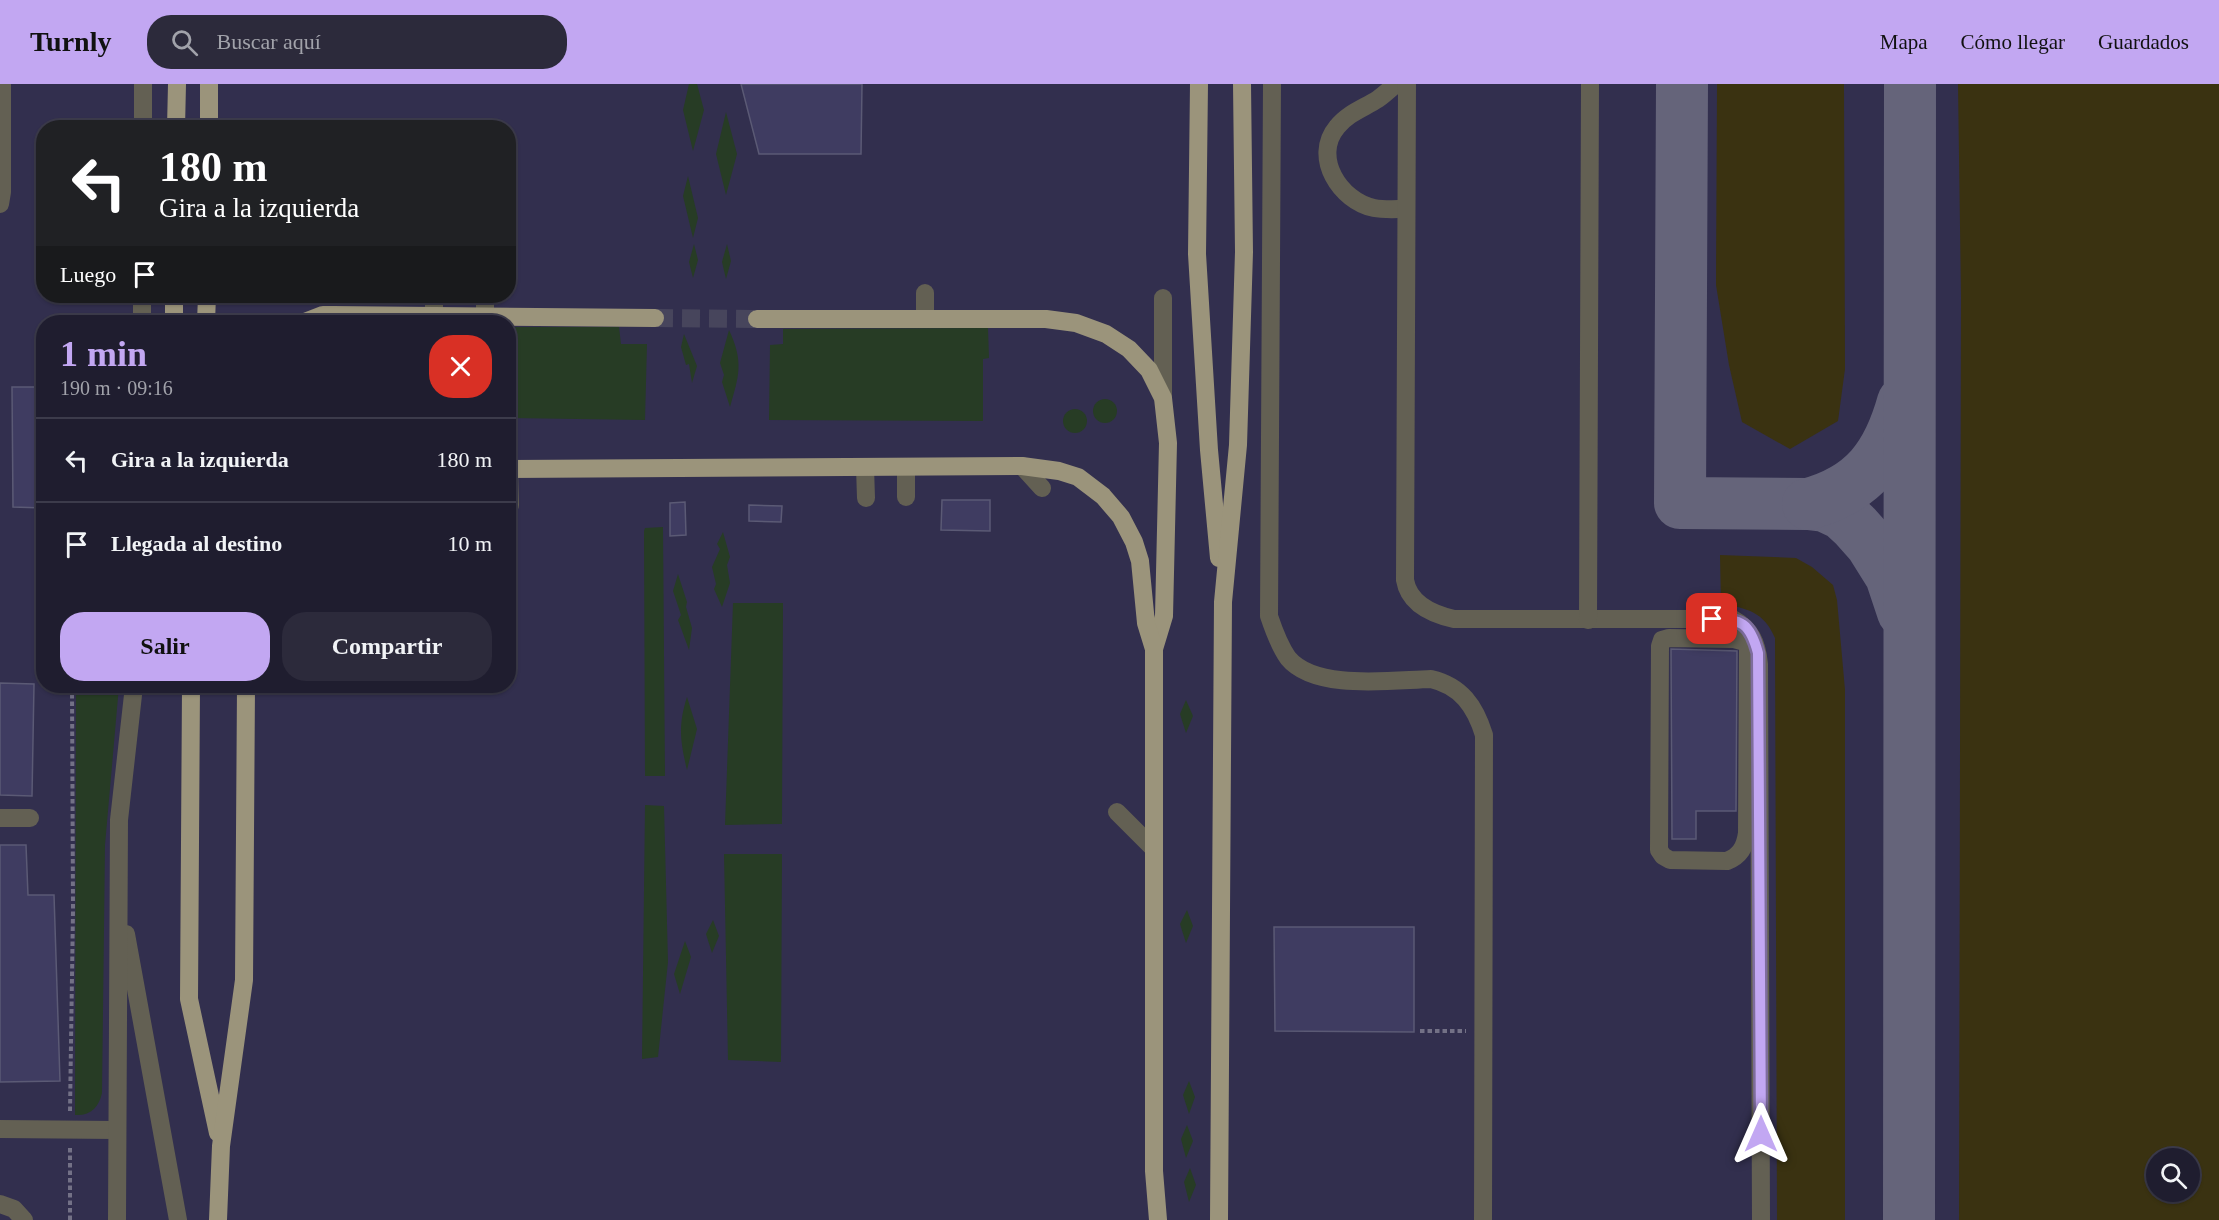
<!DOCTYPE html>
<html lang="es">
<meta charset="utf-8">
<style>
body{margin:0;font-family:"Times New Roman",serif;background:#2c2a3b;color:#f1f3f6;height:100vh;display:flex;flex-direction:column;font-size:22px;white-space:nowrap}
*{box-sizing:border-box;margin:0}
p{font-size:20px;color:#a1a2aa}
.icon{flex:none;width:33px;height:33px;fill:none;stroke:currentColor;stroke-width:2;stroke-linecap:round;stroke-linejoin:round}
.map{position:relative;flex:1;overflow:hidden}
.side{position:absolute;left:36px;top:231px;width:480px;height:378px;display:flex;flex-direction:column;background:#1f1d2f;border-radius:24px;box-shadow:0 2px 4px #0004,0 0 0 2px #3c3b4b}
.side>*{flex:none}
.guide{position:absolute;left:36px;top:36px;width:480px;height:183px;border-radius:24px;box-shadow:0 2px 4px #0004,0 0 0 2px #3c3b4b;background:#202124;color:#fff;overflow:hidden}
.controls{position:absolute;left:2146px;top:1064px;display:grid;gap:12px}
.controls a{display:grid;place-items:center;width:54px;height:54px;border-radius:50%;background:#1f1d2f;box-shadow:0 2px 4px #0004,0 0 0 2px #3c3b4b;font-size:30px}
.pin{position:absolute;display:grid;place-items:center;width:51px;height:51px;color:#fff;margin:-26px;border-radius:12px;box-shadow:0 3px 9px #0006}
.me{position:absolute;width:66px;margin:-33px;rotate:0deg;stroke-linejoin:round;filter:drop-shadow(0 0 4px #0008)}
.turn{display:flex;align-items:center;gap:21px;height:126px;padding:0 24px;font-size:27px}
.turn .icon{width:78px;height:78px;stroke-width:2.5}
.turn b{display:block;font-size:42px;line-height:51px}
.then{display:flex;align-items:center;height:57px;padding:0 24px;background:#0003;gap:12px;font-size:22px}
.round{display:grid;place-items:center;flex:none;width:63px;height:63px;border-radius:24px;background:#2c2a3b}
.headline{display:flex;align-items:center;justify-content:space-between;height:102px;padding:0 24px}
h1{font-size:36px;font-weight:700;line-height:45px;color:#c2a7f2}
.primary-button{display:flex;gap:12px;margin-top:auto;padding:12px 24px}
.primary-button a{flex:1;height:69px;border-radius:24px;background:#c2a7f2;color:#111;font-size:24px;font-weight:700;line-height:69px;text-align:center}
.primary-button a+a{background:#2c2a3b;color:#f1f3f6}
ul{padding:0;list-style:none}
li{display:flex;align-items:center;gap:18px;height:84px;padding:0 24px;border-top:2px solid #3c3b4b}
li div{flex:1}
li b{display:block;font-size:22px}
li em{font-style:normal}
header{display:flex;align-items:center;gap:36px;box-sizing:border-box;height:84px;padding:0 30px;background:#c2a7f2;color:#111}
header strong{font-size:28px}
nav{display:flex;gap:33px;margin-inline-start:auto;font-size:21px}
.search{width:420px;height:54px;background:#2c2a3b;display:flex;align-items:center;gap:15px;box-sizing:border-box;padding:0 21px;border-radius:24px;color:#a1a2aa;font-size:22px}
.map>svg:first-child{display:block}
.built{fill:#322f4e;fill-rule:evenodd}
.green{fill:#273c25}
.sand{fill:#3a3211;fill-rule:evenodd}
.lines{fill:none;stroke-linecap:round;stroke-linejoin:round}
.taxiway{stroke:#65647a;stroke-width:52}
.building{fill:#3f3c61;stroke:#5b5a75;stroke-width:1.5}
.major-tunnel{stroke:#47455c;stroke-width:18;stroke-dasharray:18 9;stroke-linecap:butt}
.path{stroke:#737186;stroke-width:4;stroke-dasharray:4.5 3;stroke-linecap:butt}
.minor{stroke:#636053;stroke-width:18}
.major{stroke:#9b947b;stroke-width:18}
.route-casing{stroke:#7e6d9d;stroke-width:15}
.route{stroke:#c2a7f2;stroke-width:10}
</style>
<header>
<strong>Turnly</strong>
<div class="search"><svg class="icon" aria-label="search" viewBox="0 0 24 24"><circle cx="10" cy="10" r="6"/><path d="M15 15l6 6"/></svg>Buscar aquí</div>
<nav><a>Mapa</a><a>Cómo llegar</a><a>Guardados</a></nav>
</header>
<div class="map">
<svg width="2219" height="1136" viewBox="0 0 2219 1136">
<rect width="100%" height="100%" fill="#29273f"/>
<path class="built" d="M 0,0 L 2219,0 L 2219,1136 L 0,1136 ZM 44,44 L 508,44 L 508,212 L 44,212 ZM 44,238 L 508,238 L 508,602 L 44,602 ZM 2157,1074 L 2190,1074 L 2190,1107 L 2157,1107 Z"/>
<g class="green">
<path d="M 689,0 L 697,0 L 704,26 L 693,67 L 683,26 Z"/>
<path d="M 726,28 L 737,70 L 726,111 L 716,70 Z"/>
<path d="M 688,92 L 698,134 L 693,154 L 683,112 Z"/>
<path d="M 694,160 L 698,176 L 693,194 L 689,178 Z"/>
<path d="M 727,160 L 731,177 L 726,195 L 722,178 Z"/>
<path d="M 509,243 L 619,243 L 621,260 L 647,260 L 645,336 L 509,334 Z"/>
<path d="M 988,244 L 989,274 L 983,275 L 983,337 L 769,336 L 770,261 L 783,260 L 783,245 Z"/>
<path d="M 729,246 C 744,278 739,292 730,323 L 722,298 L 724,291 L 720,279 Z"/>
<path d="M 684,250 L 697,282 L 692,299 L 689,280 L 686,281 L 681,263 Z"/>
<circle cx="1105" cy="327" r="12"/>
<circle cx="1075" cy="337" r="12"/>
<path d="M 663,443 L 665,692 L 645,692 L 644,447 L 645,444 Z"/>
<path d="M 723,448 L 730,473 L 727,481 L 730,499 L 722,523 L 714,505 L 716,500 L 712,483 L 720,465 L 717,460 Z"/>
<path d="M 678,490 L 687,518 L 686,523 L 692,544 L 689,566 L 678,536 L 681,531 L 673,507 Z"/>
<path d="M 733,519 L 783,519 L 782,740 L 725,741 Z"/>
<path d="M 76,602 L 119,602 L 105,761 L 102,1009 C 99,1023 91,1032 75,1031 Z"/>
<path d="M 687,613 L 697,645 L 687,686 C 680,657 678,641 687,613 Z"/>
<path d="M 1186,616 L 1193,632 L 1186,649 L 1180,630 Z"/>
<path d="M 645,721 L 664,722 L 668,878 L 658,973 L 642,975 Z"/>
<path d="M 782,770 L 781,978 L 728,976 L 724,770 Z"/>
<path d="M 1187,826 L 1193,842 L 1186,859 L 1180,840 Z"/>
<path d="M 713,836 L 719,852 L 712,869 L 706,850 Z"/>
<path d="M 685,857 L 691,873 L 680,910 L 674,890 Z"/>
<path d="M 1189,997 L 1195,1013 L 1189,1030 L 1183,1011 Z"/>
<path d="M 1187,1041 L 1193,1057 L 1186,1074 L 1181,1055 Z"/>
<path d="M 1190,1084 L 1196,1101 L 1189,1118 L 1184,1098 Z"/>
</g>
<g class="sand">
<path d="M 1717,0 L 1844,0 L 1845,285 L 1838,337 L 1790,365 L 1742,338 L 1729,281 L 1716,201 Z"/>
<path d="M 1958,0 L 2219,0 L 2219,1136 L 1959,1136 L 1961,213 ZM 2157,1074 L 2190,1074 L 2190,1107 L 2157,1107 Z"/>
<path d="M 1720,471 L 1796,474 L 1812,483 L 1833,501 L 1837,516 L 1845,606 L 1845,1136 L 1777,1136 L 1775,554 C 1764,528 1747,524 1721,520 Z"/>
</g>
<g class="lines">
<g class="taxiway">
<path d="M 1682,0 L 1680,419 L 1808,420 L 1825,422 L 1842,430 L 1855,442 L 1871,460 L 1891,492 L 1903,528"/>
<path d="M 1808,420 C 1864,405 1888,372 1903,318"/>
<path d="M 1909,1136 L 1910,0"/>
</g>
</g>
<g class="building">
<path d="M 741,0 L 862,0 L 861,70 L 759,70 Z"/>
<path d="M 12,303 L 44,303 L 44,424 L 13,423 Z"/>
<path d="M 942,416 L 990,416 L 990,447 L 941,446 Z"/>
<path d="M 685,418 L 686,451 L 670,452 L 670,419 Z"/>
<path d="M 749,421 L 782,422 L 781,438 L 749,437 Z"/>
<path d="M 1671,565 L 1737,567 L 1736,727 L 1696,727 L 1696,755 L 1672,755 Z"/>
<path d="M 0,599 L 34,600 L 32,712 L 0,711 Z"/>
<path d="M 0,761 L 26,761 L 28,811 L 54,811 L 60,997 L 0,998 Z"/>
<path d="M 1274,843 L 1414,843 L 1414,948 L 1275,947 Z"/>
</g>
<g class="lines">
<path class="major-tunnel" d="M 655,234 L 757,235"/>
<g class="path">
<path d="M 1420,947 L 1466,947"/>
<path d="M 70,1027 L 73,826 L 72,602"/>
<path d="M 70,1136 L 70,1062"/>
</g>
<g class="minor">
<path d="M 1272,0 L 1269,532 C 1274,547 1279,561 1288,574 C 1315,607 1392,596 1431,595 C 1461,602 1475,622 1484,651 L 1483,1136"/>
<path d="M 1396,0 C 1390,5 1385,10 1378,15 C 1364,24 1348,29 1337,43 C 1312,73 1340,117 1374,124 C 1384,126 1396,125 1406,125"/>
<path d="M 1407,0 L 1405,496 C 1409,520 1432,530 1454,535 L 1733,535 C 1751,545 1757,559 1759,580 L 1761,1136"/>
<path d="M 143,44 L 143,0"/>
<path d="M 0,120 L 2,108 L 2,0"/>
<path d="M 434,212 L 434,231"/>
<path d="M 485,212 L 485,232"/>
<path d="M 925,235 L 925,209"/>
<path d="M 142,238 L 142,212"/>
<path d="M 1163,314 L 1163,214"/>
<path d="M 1022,382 L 1042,404"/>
<path d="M 865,383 L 866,414"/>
<path d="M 906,383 L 906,413"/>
<path d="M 509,385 L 510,421"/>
<path d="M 1588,536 L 1590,0"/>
<path d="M 1669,554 L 1734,555 L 1745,558 L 1748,564 L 1747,749 C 1745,763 1740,772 1727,777 L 1670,776 L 1663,772 L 1659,766 L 1660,562 L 1662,556 Z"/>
<path d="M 1117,728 L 1152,763"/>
<path d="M 0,734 L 30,734"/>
<path d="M 126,850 L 178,1136"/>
<path d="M 0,1045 L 116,1046"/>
<path d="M 0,1120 L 14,1125 L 24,1136"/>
<path d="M 117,1136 L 119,736 L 134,602"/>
</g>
<g class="major">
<path d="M 1199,0 L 1197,170 L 1209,366 L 1219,474"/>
<path d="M 176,44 L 177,0"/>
<path d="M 209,44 L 209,0"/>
<path d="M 757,235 L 1046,235 L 1076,239 L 1106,250 L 1129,265 L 1149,286 L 1163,314 L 1168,359 L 1164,532 L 1154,565"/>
<path d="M 174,238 L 174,212"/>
<path d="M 206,238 L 207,212"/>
<path d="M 305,238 L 323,231 L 333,231 L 655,234"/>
<path d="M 508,385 L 1022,382 L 1059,387 L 1078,393 L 1103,412 L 1121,433 L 1134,458 L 1140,477 L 1146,539 L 1154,565 L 1154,1087 L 1158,1136"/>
<path d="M 191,602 L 189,915 L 218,1049"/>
<path d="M 218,1136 L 221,1062 L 244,896 L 246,602"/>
<path d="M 1219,1136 L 1223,518 L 1238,361 L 1244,168 L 1242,0"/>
</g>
</g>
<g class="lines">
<defs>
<path id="route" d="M 1712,535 C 1742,535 1750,539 1758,569 L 1761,1050"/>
</defs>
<use href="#route" class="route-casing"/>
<use href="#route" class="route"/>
</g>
</svg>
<div class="controls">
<a><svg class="icon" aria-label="search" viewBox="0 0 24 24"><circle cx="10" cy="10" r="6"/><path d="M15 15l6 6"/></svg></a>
</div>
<div class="pin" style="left:1712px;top:535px;background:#d93025"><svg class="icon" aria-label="arrive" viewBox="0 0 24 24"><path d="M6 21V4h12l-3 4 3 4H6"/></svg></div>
<svg class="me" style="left:1761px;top:1050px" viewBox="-20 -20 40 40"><path d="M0-17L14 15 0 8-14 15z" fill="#c2a7f2" stroke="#fff" stroke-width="4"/></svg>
<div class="guide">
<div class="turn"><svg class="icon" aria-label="left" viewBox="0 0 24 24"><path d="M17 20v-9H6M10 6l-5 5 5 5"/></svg><div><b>180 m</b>Gira a la izquierda</div></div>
<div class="then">Luego<svg class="icon" aria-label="arrive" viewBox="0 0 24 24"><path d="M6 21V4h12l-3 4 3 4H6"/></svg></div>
</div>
<section class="side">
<div class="headline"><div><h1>1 min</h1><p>190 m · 09:16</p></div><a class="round" style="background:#d93025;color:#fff"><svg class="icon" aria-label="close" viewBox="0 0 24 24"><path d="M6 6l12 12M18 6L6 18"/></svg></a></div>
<ul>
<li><svg class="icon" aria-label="left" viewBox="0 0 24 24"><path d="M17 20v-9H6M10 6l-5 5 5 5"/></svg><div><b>Gira a la izquierda</b></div><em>180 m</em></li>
<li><svg class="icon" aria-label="arrive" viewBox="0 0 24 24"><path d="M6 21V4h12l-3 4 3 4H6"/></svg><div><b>Llegada al destino</b></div><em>10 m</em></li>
</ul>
<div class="primary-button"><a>Salir</a><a>Compartir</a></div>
</section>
</div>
